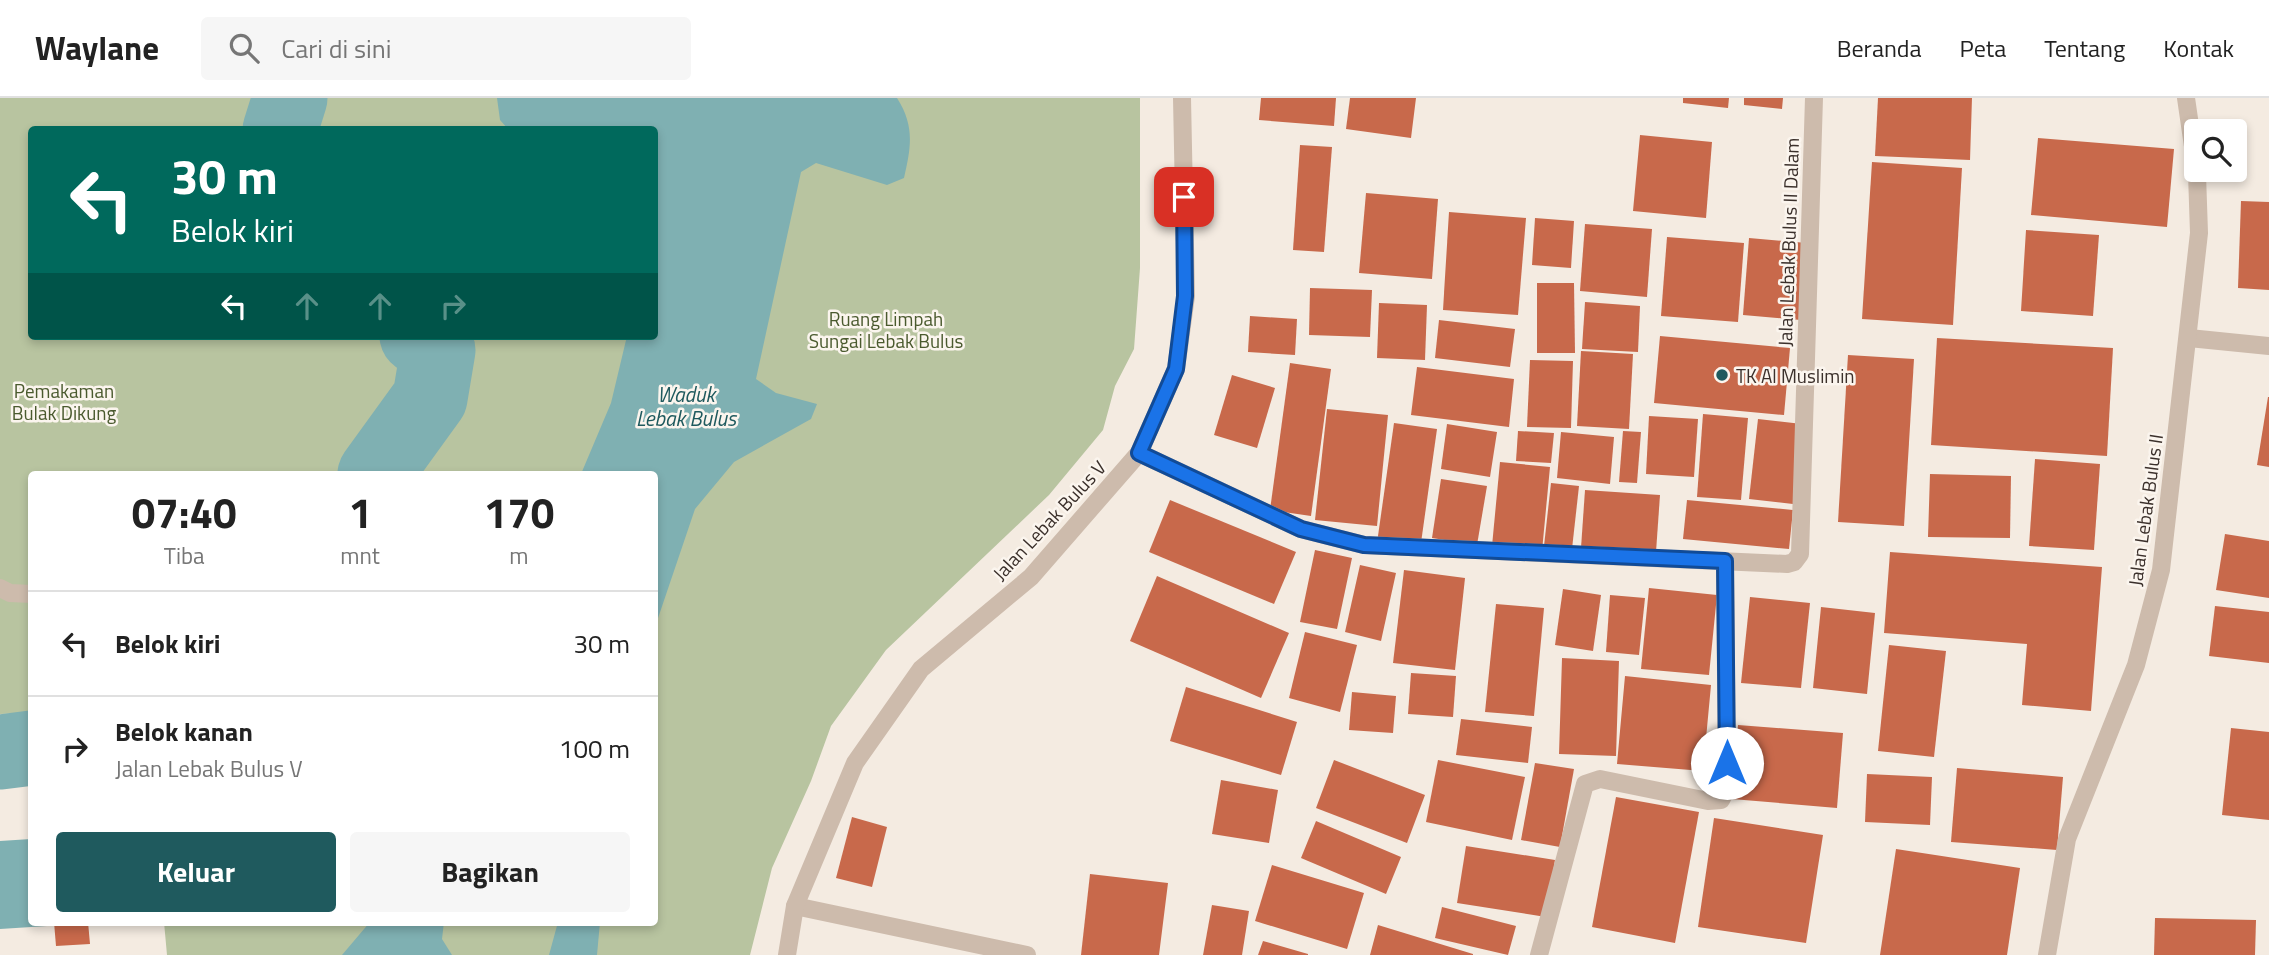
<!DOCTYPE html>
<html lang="id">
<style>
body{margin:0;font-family:"Titillium Web",sans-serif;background:#f6f6f6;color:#222;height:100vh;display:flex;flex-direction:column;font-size:26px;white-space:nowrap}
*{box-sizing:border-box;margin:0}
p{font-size:23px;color:#767676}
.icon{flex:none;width:38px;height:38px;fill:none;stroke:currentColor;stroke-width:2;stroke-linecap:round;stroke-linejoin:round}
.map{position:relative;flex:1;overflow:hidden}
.details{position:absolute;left:28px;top:373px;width:630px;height:455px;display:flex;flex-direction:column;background:#fff;border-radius:7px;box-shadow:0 4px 10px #0003}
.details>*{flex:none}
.hud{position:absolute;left:28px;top:28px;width:630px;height:214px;border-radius:7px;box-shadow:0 4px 10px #0003;background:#00695c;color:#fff;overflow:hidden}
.controls{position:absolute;left:2184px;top:21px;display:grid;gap:14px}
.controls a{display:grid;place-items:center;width:63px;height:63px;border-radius:7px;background:#fff;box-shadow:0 4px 10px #0003;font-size:35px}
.pin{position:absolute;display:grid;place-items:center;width:60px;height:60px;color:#fff;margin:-30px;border-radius:14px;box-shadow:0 4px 10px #0006}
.me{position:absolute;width:77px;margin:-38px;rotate:0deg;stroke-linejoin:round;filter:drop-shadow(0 0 5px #0008)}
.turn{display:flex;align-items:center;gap:24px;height:147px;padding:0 28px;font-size:32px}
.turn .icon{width:91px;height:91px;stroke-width:2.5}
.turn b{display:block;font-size:49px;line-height:60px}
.lanes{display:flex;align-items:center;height:66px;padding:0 28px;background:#0003;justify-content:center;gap:35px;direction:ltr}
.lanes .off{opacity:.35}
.eta{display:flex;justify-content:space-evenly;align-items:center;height:119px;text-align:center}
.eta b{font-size:42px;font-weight:700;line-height:49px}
.action{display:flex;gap:14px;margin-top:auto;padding:14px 28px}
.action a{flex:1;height:80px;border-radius:7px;background:#1f5a5e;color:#fff;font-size:28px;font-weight:700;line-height:80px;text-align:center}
.action a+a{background:#f6f6f6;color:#222}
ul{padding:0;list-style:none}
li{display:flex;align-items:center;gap:21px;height:105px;padding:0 28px;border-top:2px solid #e0e0e0}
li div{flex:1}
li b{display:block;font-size:26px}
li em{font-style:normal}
header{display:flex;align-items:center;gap:42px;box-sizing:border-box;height:98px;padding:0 35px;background:#fff;border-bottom:2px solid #e0e0e0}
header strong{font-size:33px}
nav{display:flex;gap:38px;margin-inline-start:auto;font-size:24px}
.search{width:490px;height:63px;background:#f6f6f6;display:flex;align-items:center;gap:18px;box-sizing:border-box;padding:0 24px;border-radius:7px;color:#767676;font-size:26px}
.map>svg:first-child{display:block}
.green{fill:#b8c4a0;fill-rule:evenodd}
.water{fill:#7fb0b2}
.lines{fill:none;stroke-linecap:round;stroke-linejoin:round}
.river{stroke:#7fb0b2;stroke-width:75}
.building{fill:#c8694b}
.service{stroke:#cdbbac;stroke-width:18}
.minor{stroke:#cdbbac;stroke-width:18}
.route-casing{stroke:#114b97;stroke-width:18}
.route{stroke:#1a73e8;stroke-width:12}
.poi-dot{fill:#1f5a5e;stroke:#fbf5ee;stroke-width:2.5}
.labels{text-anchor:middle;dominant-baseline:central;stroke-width:5;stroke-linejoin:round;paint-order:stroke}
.street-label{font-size:19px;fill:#3b302b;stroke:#fbf5ee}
.park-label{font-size:19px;fill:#4a5a2e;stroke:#fbf5ee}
.poi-label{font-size:19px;fill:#3b302b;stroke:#fbf5ee;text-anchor:start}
.water-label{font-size:21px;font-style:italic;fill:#1f5a5e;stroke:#fbf5ee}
</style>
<header>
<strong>Waylane</strong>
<div class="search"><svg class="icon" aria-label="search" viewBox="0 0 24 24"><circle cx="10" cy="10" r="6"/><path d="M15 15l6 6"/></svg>Cari di sini</div>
<nav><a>Beranda</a><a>Peta</a><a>Tentang</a><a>Kontak</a></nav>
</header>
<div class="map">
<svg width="2269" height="857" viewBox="0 0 2269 857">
<rect width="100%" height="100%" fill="#f4ebe1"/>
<path class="green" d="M 0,0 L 1140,0 L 1140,170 L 1134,251 L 1115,288 L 1103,332 L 1049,397 L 886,552 L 831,628 L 811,683 L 772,770 L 750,857 L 167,857 L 164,824 L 654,824 L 654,376 L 32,376 L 31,615 L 0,616 ZM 32,32 L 654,32 L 654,238 L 32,238 Z"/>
<g class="water">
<path d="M 497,0 L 897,0 C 915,28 911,49 904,80 L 887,87 L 816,65 L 801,74 L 756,281 L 776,295 L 817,306 L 811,321 L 734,364 L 695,411 L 655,529 L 654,376 L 581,376 L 611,305 L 627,238 L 654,238 L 654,32 L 508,31 L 500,22 Z"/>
<path d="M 31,741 L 32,824 L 47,824 L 47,828 L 0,831 L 0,743 Z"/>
<path d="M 370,824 L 444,824 L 442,841 L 452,857 L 342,857 Z"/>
<path d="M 558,824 L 600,824 L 597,857 L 549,857 Z"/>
</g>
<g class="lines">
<g class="river">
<path d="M 280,32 L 290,0"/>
<path d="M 375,376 L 430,300 L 438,252 L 417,238"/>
<path d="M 0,654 L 32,650"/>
</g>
</g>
<g class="building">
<path d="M 1261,0 L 1336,0 L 1334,28 L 1259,22 Z"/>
<path d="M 1350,0 L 1416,0 L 1411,40 L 1346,31 Z"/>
<path d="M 1683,0 L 1729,0 L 1728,10 L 1683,5 Z"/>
<path d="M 1744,0 L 1783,0 L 1782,11 L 1744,7 Z"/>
<path d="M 1878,0 L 1972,0 L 1970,62 L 1875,58 Z"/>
<path d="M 1640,37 L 1712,44 L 1706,120 L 1633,113 Z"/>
<path d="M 2038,40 L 2174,51 L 2167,129 L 2031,117 Z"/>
<path d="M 1300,47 L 1332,49 L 1324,154 L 1293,152 Z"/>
<path d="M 1872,64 L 1962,70 L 1953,227 L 1862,221 Z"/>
<path d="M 1366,95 L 1438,101 L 1432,181 L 1359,175 Z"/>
<path d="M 2241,103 L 2269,104 L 2269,192 L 2238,190 Z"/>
<path d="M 1449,114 L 1526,120 L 1518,217 L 1443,212 Z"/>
<path d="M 1535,120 L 1574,123 L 1571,170 L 1532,167 Z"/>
<path d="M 1585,126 L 1652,131 L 1647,199 L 1580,193 Z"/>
<path d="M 2026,132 L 2099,137 L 2093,218 L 2021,213 Z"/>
<path d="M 1667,139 L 1744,145 L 1738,224 L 1661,218 Z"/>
<path d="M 1749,140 L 1807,145 L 1801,222 L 1743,217 Z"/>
<path d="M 1537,185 L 1574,185 L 1575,255 L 1537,255 Z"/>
<path d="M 1310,190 L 1372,192 L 1370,239 L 1309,237 Z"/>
<path d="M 1585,204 L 1640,208 L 1638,254 L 1582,251 Z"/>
<path d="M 1379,205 L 1427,207 L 1425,262 L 1377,260 Z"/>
<path d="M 1250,218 L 1297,221 L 1295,257 L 1248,254 Z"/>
<path d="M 1439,222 L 1515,231 L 1510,269 L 1435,260 Z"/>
<path d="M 1660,238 L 1790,250 L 1784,317 L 1654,305 Z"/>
<path d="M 1937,240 L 2113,250 L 2107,358 L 1931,347 Z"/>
<path d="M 1581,253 L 1633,256 L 1629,331 L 1577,328 Z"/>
<path d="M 1848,257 L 1914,261 L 1904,428 L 1838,424 Z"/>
<path d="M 1530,262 L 1573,263 L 1571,330 L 1527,329 Z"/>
<path d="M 1290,265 L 1331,271 L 1311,418 L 1270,412 Z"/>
<path d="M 1417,269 L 1514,281 L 1509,329 L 1411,317 Z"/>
<path d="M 1232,277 L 1275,290 L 1257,350 L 1214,337 Z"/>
<path d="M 2268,299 L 2269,299 L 2269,369 L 2257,367 Z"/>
<path d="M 1327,311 L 1388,317 L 1377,428 L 1315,422 Z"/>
<path d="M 1703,316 L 1748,320 L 1741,402 L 1697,399 Z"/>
<path d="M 1649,318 L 1698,321 L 1694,379 L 1646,376 Z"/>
<path d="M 1758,321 L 1802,326 L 1793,406 L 1749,401 Z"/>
<path d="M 1394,325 L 1437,331 L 1420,452 L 1377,445 Z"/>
<path d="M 1447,326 L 1497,334 L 1490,379 L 1441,371 Z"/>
<path d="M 1518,333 L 1554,335 L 1551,365 L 1516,363 Z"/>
<path d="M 1623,333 L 1641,334 L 1637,385 L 1619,384 Z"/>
<path d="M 1561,334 L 1614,339 L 1610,386 L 1557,380 Z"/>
<path d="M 2035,361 L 2100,366 L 2094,452 L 2029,448 Z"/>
<path d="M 1500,364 L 1550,369 L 1542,453 L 1492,448 Z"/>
<path d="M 1930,376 L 2011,378 L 2010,440 L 1928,439 Z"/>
<path d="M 1441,381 L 1487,388 L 1477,447 L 1432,440 Z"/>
<path d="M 1551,385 L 1579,388 L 1572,451 L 1544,448 Z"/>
<path d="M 1585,392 L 1660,397 L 1656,454 L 1581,450 Z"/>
<path d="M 1170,402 L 1296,454 L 1274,506 L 1149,454 Z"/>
<path d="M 1687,402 L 1793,412 L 1789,451 L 1683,441 Z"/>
<path d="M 2225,436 L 2269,443 L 2269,500 L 2216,492 Z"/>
<path d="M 1315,452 L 1352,460 L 1337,531 L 1300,524 Z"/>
<path d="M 1890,454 L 2102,469 L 2091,613 L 2022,607 L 2027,546 L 1884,535 Z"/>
<path d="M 1360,467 L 1396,475 L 1381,543 L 1345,534 Z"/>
<path d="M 1404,472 L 1465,480 L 1455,572 L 1393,565 Z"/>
<path d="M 1157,478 L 1289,535 L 1261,600 L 1130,543 Z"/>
<path d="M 1649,490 L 1717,497 L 1709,577 L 1641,571 Z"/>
<path d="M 1563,491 L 1601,497 L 1593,553 L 1555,547 Z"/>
<path d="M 1610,497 L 1645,500 L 1639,557 L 1606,554 Z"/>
<path d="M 1750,499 L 1810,505 L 1801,590 L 1741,585 Z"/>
<path d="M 1496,506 L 1544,510 L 1534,618 L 1485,614 Z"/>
<path d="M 2215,508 L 2269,514 L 2269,565 L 2209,558 Z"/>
<path d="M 1821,509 L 1875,515 L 1867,596 L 1813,590 Z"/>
<path d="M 1305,534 L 1357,547 L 1340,614 L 1289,600 Z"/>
<path d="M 1889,547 L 1946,553 L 1934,659 L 1878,653 Z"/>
<path d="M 1562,560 L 1619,563 L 1616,658 L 1559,656 Z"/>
<path d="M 1411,575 L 1456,578 L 1453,619 L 1408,616 Z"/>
<path d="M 1625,578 L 1711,587 L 1703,673 L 1617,666 Z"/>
<path d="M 1186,589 L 1297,624 L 1281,677 L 1170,643 Z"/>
<path d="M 1352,594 L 1396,598 L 1393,635 L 1349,632 Z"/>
<path d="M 1461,621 L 1532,629 L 1528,665 L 1456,657 Z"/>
<path d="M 1738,627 L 1843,635 L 1837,710 L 1732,701 Z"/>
<path d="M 2231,630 L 2269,634 L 2269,722 L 2222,717 Z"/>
<path d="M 1334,662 L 1425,697 L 1407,745 L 1316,710 Z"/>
<path d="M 1438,662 L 1525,679 L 1512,742 L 1426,724 Z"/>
<path d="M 1535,665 L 1574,671 L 1560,749 L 1521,742 Z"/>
<path d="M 1957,670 L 2063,679 L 2057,752 L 1951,744 Z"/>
<path d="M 1867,676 L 1932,679 L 1930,727 L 1865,724 Z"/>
<path d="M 1221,682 L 1278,692 L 1269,745 L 1212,736 Z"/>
<path d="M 1616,699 L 1699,714 L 1675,845 L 1592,829 Z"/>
<path d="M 852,719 L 887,729 L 872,789 L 836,780 Z"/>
<path d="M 1714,720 L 1823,737 L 1806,845 L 1698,829 Z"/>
<path d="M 1316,723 L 1401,759 L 1386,796 L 1301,760 Z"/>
<path d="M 1466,748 L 1555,762 L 1546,819 L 1457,805 Z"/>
<path d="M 1896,751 L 2020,770 L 2007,857 L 1880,857 Z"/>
<path d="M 1272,767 L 1364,795 L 1347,851 L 1255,823 Z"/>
<path d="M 1090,776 L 1168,785 L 1159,857 L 1081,857 Z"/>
<path d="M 1212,807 L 1249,813 L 1242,857 L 1203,857 Z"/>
<path d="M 1442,809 L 1516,828 L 1508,857 L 1435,840 Z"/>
<path d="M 2155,820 L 2256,822 L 2255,857 L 2154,857 Z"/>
<path d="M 54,824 L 88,824 L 90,846 L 56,848 Z"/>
<path d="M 1378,827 L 1473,856 L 1473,857 L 1370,857 Z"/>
<path d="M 1263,843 L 1308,856 L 1308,857 L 1258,857 Z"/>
</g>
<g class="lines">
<path class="service" d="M 0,490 L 10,495 L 32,496"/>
<g class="minor">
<path d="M 2189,240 L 2269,248"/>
<path d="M 1139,355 L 1301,431 L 1364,447 L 1787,466 L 1794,464 L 1800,456 L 1814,0"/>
<path d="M 795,808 L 1027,857"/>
<path d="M 787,857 L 795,808 L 855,665 L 921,571 L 1031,479 L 1139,355 L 1176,271 L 1186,198 L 1182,0"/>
<path d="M 1539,857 L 1585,686 L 1600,681 L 1708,703 L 1721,702 L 1727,691 L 1725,463"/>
<path d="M 2047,857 L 2067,741 L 2136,567 L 2161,472 L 2199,135 L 2197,76 L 2186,0"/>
</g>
</g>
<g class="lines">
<defs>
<path id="route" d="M 1184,99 L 1185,198 L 1176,271 L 1139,355 L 1301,431 L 1364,447 L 1725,463 L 1727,665"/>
</defs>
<use href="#route" class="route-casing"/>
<use href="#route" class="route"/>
</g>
<circle class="poi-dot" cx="1722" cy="277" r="7"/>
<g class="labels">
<g class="street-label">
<text transform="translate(1788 144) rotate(-88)">Jalan Lebak Bulus II Dalam</text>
<text transform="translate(2145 412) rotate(-82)">Jalan Lebak Bulus II</text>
<text transform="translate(1049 422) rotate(-47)">Jalan Lebak Bulus V</text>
</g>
<g class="park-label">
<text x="886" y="220">Ruang Limpah<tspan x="886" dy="22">Sungai Lebak Bulus</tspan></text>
<text x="64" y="292">Pemakaman<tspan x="64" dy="22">Bulak Dikung</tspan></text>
</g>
<g class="poi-label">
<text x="1736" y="277">TK Al Muslimin</text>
</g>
<g class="water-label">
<text x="686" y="296">Waduk<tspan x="686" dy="24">Lebak Bulus</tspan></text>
</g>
</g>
</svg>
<div class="controls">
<a><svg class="icon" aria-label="search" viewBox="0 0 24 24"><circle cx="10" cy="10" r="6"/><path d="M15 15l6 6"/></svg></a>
</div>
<div class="pin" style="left:1184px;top:99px;background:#d93025"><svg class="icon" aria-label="arrive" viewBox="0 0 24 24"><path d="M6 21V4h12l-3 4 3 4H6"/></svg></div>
<svg class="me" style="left:1727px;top:665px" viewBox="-20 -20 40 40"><circle r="19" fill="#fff"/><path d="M0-13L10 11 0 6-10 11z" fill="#1a73e8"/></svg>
<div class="hud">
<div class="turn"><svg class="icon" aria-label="left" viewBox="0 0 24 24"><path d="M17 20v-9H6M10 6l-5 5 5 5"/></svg><div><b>30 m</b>Belok kiri</div></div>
<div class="lanes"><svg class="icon" aria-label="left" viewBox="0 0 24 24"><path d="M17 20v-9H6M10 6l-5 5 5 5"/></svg><svg class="icon off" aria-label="ahead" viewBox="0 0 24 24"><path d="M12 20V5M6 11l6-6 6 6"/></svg><svg class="icon off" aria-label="ahead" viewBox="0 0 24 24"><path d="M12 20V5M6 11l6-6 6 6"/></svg><svg class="icon off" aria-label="right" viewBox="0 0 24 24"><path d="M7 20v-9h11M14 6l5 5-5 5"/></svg></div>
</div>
<section class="details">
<div class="eta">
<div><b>07:40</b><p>Tiba</p></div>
<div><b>1</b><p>mnt</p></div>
<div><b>170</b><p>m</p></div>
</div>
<ul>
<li><svg class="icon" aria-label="left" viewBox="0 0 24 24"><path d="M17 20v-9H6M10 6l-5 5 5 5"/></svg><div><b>Belok kiri</b></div><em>30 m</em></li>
<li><svg class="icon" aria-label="right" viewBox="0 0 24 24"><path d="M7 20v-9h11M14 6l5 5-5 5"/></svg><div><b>Belok kanan</b><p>Jalan Lebak Bulus V</p></div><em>100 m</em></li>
</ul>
<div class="action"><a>Keluar</a><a>Bagikan</a></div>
</section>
</div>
